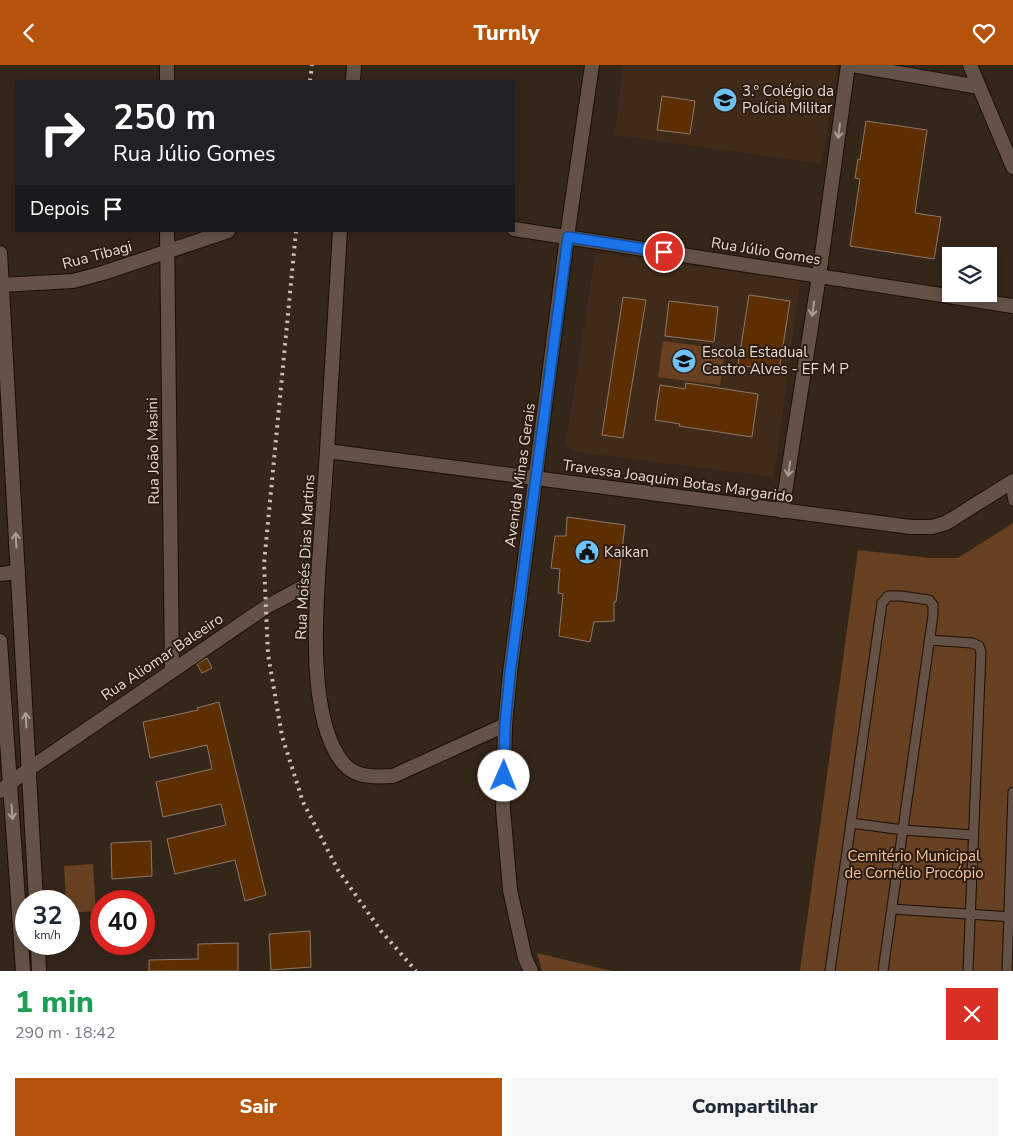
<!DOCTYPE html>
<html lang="pt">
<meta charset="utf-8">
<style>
body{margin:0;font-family:"Nunito Sans",sans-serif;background:#f6f6f7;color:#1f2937;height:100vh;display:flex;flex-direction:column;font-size:19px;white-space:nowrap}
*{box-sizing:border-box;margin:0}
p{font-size:16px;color:#747a83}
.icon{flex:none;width:28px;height:28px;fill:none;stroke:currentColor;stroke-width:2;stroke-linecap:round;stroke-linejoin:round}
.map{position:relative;height:906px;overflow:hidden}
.details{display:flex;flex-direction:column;background:#fff;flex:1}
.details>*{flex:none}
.banner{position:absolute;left:15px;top:15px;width:500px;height:152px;border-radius:0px;box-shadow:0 2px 12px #0003;background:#202124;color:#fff;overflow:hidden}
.controls{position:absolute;left:942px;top:182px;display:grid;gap:10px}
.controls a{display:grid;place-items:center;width:55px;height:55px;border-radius:0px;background:#fff;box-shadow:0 2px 12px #0003;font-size:25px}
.speed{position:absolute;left:15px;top:825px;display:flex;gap:10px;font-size:25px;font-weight:700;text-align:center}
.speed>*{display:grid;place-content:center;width:65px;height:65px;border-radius:50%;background:#fff;box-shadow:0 2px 12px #0003;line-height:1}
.speed small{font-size:12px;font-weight:400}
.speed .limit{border:8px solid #d22;background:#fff;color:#111}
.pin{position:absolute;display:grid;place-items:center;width:42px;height:42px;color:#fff;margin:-21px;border:2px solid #fff;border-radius:50%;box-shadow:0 1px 5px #0007}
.me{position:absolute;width:55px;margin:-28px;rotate:1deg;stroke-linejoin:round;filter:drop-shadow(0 0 4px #0008)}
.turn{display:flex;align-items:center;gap:18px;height:105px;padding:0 15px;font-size:22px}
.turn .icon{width:65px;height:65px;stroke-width:2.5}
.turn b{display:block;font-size:35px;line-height:42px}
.then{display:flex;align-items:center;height:48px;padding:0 15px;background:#0003;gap:10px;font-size:19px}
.round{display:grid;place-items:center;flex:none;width:52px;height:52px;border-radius:0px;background:#f6f6f7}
.summary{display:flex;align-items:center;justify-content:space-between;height:85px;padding:0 15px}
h1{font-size:30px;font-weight:800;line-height:38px;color:#1e9e55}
.primary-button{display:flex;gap:10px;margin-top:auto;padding:10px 15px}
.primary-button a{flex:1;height:58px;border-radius:0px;background:#b45309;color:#fff;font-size:20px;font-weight:800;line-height:58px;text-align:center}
.primary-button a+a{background:#f6f6f7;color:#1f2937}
header{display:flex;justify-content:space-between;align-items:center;height:65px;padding:0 15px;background:#b45309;color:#fff;font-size:22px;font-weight:800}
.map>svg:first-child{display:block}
.built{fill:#402b1b}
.green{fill:#674121}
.building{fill:#5c2e01;stroke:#8b796c}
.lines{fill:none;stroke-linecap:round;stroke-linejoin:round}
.service-casing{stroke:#1c0e05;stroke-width:11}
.minor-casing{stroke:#1c0e05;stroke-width:16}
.tertiary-casing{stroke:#1c0e05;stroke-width:16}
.service{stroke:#645246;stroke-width:9}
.minor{stroke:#645246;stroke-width:14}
.tertiary{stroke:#645246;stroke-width:14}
.rail{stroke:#cabeb6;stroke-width:4;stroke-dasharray:2.5 5;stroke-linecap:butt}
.oneway{stroke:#ab9d94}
.route-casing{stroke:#114b97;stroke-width:12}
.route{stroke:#1a73e8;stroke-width:9}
.labels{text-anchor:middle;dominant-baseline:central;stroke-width:4;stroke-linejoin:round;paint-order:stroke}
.poi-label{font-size:15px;fill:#e5dad3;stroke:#2b1c11;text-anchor:start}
.street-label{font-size:15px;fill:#e5dad3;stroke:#2b1c11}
.park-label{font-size:15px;fill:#fbc59d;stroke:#2b1c11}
</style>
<header><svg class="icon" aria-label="back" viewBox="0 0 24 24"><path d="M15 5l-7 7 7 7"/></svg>Turnly<svg class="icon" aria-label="heart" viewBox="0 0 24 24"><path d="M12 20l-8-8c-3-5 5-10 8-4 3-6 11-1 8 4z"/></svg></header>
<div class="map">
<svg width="1013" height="906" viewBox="0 0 1013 906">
<rect width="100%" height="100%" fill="#35261a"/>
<g class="built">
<path d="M 623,0 L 837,0 L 822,99 L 615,70 Z"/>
<path d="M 600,188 L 800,216 L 774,412 L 577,387 L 567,381 L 566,377 L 595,191 Z"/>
</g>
<g class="green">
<path d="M 663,276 L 725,284 L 720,320 L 658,312 Z"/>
<path d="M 1013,458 L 1013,906 L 800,906 L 858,485 L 930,493 L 958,493 Z"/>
<path d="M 93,799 L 96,846 L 69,848 L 69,836 L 66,836 L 64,801 Z"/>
<path d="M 537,888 L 612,906 L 542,906 Z"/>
</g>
<g class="building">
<path d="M 662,31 L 695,36 L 690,69 L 657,65 Z"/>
<path d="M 866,56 L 927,65 L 915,148 L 941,152 L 934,194 L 850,181 L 860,114 L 855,113 L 858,94 L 860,95 Z"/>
<path d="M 749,230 L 790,236 L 779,306 L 738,300 Z"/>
<path d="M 623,232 L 646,235 L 623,373 L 602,370 Z"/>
<path d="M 669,236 L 718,242 L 714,277 L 665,271 Z"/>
<path d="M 686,318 L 758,329 L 752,372 L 679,361 L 680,359 L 655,355 L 660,320 L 685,324 Z"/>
<path d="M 567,452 L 625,460 L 616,537 L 614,537 L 614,556 L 594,557 L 590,577 L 559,571 L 563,529 L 558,528 L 560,504 L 551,503 L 555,471 L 566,471 Z"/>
<path d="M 207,593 L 212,603 L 202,608 L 197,599 Z"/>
<path d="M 219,637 L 266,830 L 245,836 L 235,795 L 175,809 L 167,774 L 226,760 L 221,739 L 163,752 L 156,717 L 212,704 L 207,680 L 150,693 L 143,657 L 198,645 L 197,643 Z"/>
<path d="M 151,776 L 152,811 L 112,814 L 111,778 Z"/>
<path d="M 310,866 L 311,902 L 271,905 L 269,869 Z"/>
<path d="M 238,878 L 238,906 L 149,906 L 149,895 L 198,894 L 198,879 Z"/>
</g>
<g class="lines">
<defs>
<g id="service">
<path d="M 1010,418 L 1013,436"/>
<path d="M 929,575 L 972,578 L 979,581 L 981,587 L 968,906"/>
<path d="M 851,758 L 903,765 L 973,770"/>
<path d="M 892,844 L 1013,852"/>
<path d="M 830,906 L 882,538 L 888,531 L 901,531 L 929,535 L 933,540 L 933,550 L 883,906"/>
<path d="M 1007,906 L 1013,727"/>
</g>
<g id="minor">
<path d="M 167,0 L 167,16"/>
<path d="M 852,0 L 979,22"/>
<path d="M 970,0 L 1013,102"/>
<path d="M 353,16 L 354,0"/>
<path d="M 514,164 L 1013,241"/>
<path d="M 167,166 L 172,604"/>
<path d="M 340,166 C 336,239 331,313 327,386 C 325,419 322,451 320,484 C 316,539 306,655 344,699 C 356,713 376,712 393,711 L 505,660"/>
<path d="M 0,220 L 73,216 L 103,208 L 228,166"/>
<path d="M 327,386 L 911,462 L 932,462 L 946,458 L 1013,416"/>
<path d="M 782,446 L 819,211 L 848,0"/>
<path d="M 0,509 L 18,507"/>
<path d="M 0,726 L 29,704 L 266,542 L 318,514"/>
<path d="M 510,825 L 525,893 L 531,906"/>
</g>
<g id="tertiary">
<path d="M 0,188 L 36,836"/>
<path d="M 0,576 L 23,906"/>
<path d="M 510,825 L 503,744 L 505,660 L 510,608 L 567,172 L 592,0"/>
<path d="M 38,879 L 39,906"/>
</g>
</defs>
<use href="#service" class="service-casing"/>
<use href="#minor" class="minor-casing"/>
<use href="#tertiary" class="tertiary-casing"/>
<use href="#service" class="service"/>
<use href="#minor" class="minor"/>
<use href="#tertiary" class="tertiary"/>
<g class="rail">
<path d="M 310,16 L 312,0"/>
<path d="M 296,166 L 264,499 L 268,589 L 282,671 L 303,737 L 338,805 L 381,866 L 416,906"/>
</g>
</g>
<defs><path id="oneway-shaft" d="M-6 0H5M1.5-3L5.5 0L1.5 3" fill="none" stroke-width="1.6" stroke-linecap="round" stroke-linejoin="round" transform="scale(1.25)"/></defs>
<g class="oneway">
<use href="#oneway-shaft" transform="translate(839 66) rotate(98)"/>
<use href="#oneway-shaft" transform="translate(813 244) rotate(99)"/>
<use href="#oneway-shaft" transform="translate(789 404) rotate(99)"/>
<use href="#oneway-shaft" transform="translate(16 475) rotate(-93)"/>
<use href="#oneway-shaft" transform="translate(26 655) rotate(-93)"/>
<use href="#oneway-shaft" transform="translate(12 747) rotate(86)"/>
</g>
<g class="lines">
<defs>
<path id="route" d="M 504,711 L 505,660 L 510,608 L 568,172 L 664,187"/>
</defs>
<use href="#route" class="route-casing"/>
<use href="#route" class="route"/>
</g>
<defs>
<symbol id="school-disc" viewBox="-11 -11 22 22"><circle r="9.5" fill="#70c1f4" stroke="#2b1c11"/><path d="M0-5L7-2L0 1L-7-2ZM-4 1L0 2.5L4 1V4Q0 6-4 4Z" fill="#111"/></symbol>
<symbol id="civic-disc" viewBox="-11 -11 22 22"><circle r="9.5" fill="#70c1f4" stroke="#2b1c11"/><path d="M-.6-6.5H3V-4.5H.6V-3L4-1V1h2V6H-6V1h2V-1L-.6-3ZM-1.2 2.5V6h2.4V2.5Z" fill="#111"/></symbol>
</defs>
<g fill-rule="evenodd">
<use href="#school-disc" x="711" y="21" width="28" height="28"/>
<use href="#school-disc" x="670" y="282" width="28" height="28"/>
<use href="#civic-disc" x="573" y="473" width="28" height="28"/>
</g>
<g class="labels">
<g class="poi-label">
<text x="742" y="26">3.º Colégio da<tspan x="742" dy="17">Polícia Militar</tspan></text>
<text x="702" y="287">Escola Estadual<tspan x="702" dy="17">Castro Alves - EF M P</tspan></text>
<text x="604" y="487">Kaikan</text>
</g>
<g class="street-label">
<text transform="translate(766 186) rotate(9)">Rua Júlio Gomes</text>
<text transform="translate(97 190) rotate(-15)">Rua Tibagi</text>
<text transform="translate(153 386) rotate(-91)">Rua João Masini</text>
<text transform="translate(520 410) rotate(-82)">Avenida Minas Gerais</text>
<text transform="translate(678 416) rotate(8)">Travessa Joaquim Botas Margarido</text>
<text transform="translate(305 492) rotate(-87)">Rua Moisés Dias Martins</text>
<text transform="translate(162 592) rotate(-34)">Rua Aliomar Baleeiro</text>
</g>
<g class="park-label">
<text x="914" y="791">Cemitério Municipal<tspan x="914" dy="17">de Cornélio Procópio</tspan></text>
</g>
</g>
</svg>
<div class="controls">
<a><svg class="icon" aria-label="layers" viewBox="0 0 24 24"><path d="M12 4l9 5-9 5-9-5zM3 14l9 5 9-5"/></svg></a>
</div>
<div class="speed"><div>32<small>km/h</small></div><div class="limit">40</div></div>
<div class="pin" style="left:664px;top:187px;background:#d93025"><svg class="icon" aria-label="arrive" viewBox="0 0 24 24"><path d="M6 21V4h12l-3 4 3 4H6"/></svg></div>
<svg class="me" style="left:504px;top:711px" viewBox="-20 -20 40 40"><circle r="19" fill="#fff"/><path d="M0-13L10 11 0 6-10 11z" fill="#1a73e8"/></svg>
<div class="banner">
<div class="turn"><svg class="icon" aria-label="right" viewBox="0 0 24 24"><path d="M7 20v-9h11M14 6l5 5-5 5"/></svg><div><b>250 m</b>Rua Júlio Gomes</div></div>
<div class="then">Depois<svg class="icon" aria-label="arrive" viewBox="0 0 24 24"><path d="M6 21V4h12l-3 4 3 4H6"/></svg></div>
</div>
</div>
<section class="details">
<div class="summary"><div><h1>1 min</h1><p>290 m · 18:42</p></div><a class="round" style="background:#d93025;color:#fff"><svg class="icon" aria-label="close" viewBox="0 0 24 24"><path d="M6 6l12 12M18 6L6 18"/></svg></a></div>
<div class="primary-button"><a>Sair</a><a>Compartilhar</a></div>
</section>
